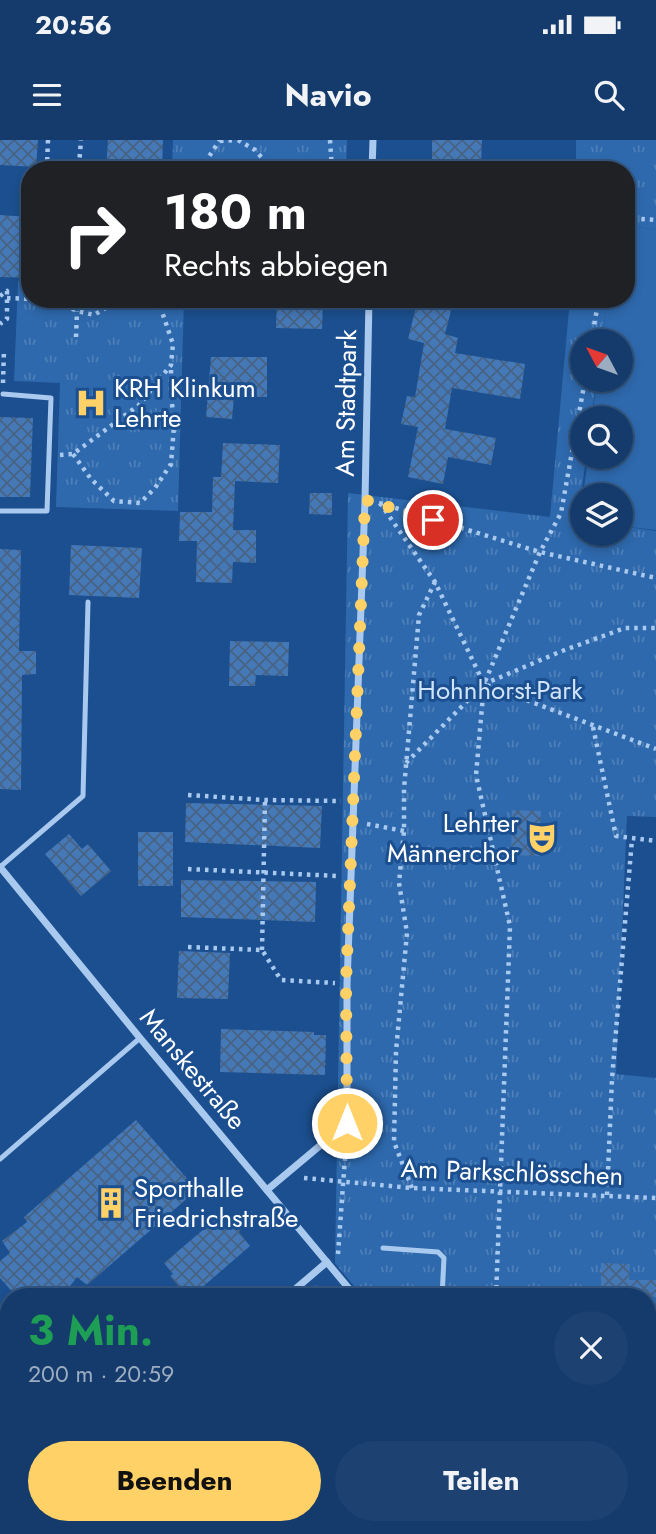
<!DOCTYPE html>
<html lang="de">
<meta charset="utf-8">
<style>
body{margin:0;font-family:Jost,sans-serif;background:#1d4271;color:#f1f3f6;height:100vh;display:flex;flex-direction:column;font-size:26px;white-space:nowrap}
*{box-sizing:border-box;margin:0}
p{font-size:23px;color:#9dadc1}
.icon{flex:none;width:38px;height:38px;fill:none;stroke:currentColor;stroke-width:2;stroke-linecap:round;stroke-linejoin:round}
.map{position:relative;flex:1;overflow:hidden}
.details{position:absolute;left:0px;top:1148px;width:656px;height:247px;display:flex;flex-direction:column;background:#143b6b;border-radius:28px 28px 0 0;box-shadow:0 4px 10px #0003,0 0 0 2px #33557e}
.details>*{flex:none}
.banner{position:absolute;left:21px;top:21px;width:614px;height:147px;border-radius:28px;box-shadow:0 4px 10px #0003,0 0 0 2px #33557e;background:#202124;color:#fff;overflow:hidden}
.needle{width:46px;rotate:311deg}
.buttons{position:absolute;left:570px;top:189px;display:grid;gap:14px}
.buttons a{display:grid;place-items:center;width:63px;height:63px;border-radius:50%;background:#143b6b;box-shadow:0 4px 10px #0003,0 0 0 2px #33557e;font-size:35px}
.pin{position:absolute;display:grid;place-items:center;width:60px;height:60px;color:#fff;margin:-30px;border:4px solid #fff;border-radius:50%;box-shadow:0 2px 7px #0007}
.me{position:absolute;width:77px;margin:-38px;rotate:0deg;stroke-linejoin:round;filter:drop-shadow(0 0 5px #0008)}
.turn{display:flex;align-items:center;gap:24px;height:147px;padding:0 28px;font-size:32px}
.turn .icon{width:91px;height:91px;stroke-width:2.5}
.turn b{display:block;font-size:49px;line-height:60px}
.round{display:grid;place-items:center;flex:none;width:74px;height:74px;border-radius:37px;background:#1d4271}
.summary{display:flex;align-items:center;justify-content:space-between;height:119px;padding:0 28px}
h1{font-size:42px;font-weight:700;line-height:52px;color:#1e9e55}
.cta{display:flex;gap:14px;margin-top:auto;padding:14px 28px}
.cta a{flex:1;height:80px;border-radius:42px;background:#ffd166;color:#111;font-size:28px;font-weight:700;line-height:80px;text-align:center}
.cta a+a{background:#1d4271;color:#f1f3f6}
.status{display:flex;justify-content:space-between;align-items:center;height:49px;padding:0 35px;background:#143b6b;direction:ltr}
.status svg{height:19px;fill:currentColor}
header{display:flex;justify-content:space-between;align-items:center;height:91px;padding:0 28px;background:#143b6b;font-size:32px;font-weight:700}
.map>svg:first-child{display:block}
.green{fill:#2e69ad}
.park{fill:url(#park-tufts)}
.building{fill:url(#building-cross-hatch)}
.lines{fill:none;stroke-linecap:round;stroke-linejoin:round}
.path{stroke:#a9c9ee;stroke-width:4.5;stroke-dasharray:3.5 5;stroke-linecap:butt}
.lane{stroke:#a9c9ee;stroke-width:5}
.street{stroke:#a9c9ee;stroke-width:7}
.route{stroke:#ffd166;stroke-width:12;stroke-dasharray:0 21.6}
.labels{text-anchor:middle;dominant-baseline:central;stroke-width:6;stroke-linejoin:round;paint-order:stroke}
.poi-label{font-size:26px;fill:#fff;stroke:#1b4f8f;text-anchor:start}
.street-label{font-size:26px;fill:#fff;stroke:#1b4f8f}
.park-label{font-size:26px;fill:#cfe3fa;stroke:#1b4f8f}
</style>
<div class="status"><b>20:56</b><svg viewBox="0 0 49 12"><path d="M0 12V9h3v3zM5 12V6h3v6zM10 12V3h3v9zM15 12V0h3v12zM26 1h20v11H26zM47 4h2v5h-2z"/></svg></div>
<header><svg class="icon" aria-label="menu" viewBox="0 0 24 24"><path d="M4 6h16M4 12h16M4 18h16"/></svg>Navio<svg class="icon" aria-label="search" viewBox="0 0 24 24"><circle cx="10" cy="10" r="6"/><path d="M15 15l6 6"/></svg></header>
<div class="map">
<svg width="656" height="1394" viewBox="0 0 656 1394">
<defs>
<pattern id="park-tufts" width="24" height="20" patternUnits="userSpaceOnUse" patternTransform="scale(1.75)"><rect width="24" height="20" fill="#2e69ad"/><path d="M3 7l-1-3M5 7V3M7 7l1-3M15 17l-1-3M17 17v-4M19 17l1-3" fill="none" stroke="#4d80b9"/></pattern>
<pattern id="building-cross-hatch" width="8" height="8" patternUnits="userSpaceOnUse" patternTransform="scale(1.75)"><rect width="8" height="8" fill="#4478b7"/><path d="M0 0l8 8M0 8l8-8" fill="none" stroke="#486282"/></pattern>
</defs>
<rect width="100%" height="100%" fill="#1b4f8f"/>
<path class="green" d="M 639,87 L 656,90 L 656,390 L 621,386 L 621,355 L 583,355 L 583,380 L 580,380 L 588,317 L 621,317 L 621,278 L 592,278 L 597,240 L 621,240 L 621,201 L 602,201 L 607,159 L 626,159 L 627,104 Z"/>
<g class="park">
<path d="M 173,0 L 347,0 L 346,30 L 172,30 Z"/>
<path d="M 576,0 L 656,0 L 656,90 L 639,87 L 627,105 L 626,30 L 576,30 Z"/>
<path d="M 18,141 L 30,141 L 30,159 L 184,159 L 178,371 L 56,367 L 60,243 L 14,241 Z"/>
<path d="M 570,159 L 607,159 L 602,201 L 583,201 L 583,240 L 597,240 L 591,278 L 583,278 L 583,317 L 586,317 L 578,379 L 583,380 L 583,394 L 621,394 L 621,386 L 656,391 L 656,677 L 627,676 L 616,934 L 656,938 L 656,1394 L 562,1394 L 556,1386 L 648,1386 L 648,1157 L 363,1157 L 335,1123 L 348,353 L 550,377 Z"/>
</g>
<g class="building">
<path d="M 0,0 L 38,0 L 36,27 L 0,25 Z"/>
<path d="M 108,0 L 163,0 L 162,30 L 106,30 Z"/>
<path d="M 432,0 L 482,0 L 481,24 L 432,23 Z"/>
<path d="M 0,75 L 30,77 L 30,138 L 0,137 Z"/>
<path d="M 277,159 L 323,159 L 322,189 L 276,188 Z"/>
<path d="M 418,159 L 454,159 L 445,194 L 458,198 L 455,213 L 525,224 L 520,259 L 452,248 L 445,289 L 496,298 L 491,325 L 448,317 L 443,344 L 408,337 L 418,287 L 401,284 L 407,256 L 415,257 L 424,203 L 408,199 Z"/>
<path d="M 211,217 L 267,217 L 267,257 L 234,257 L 232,279 L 206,277 Z"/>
<path d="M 0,277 L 33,278 L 30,357 L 0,357 Z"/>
<path d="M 223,303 L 280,305 L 278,343 L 235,341 L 233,390 L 256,390 L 256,423 L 233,422 L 232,443 L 196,442 L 197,401 L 179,401 L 180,372 L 212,372 L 213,337 L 221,337 Z"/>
<path d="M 310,353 L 332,353 L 332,375 L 309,374 Z"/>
<path d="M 71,405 L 142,408 L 139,458 L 69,455 Z"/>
<path d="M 0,409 L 21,410 L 19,511 L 36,511 L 36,534 L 22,535 L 21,650 L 0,649 Z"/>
<path d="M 230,501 L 289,502 L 288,536 L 256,535 L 255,546 L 229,546 Z"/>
<path d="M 186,663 L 322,666 L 320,708 L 185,702 Z"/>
<path d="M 512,670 L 541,671 L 539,716 L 511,715 Z"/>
<rect x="138" y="692" width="35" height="54"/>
<path d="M 69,694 L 82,709 L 88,704 L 111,731 L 81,756 L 45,714 Z"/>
<path d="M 181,740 L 316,742 L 315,782 L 181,777 Z"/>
<path d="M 179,811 L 230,813 L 228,859 L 177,858 Z"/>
<path d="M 221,889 L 314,892 L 314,895 L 326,895 L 325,935 L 220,932 Z"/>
<path d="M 136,980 L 197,1050 L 87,1145 L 77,1137 L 62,1157 L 17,1157 L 0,1138 L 0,1121 L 10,1113 L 2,1101 L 27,1082 L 24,1077 Z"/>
<path d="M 252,1071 L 239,1092 L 250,1106 L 191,1157 L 188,1157 L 170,1136 L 173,1134 L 164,1123 L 217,1078 L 222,1085 L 228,1080 L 230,1082 Z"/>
<path d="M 601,1123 L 630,1124 L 629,1140 L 656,1140 L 656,1157 L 601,1157 Z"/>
</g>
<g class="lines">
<g class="path">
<path d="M 48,0 L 47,25 L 79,26 L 81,30"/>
<path d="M 238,0 L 255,10 L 273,30"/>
<path d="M 330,0 L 332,30"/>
<path d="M 220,1 L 237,0"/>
<path d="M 79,26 L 81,0"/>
<path d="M 200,30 L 220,0"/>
<path d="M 211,30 C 223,18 240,20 253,30"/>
<path d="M 626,82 L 630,78 L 656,80"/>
<path d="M 0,156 L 7,151 L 7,179 L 0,184"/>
<path d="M 7,158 L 30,159"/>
<path d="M 40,159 L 54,160 L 77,171 L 94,175 L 107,167 L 110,159"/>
<path d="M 76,197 L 77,171"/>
<path d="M 591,201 L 599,159"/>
<path d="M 3,243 L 4,209"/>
<path d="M 73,314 L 91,339 L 114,361 L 140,363 L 155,348 L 171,324 L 174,286 L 171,252 L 171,225"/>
<path d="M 60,315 L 73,314 L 139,265 L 171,225 L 173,204 L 160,166 L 150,159"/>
<path d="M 379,363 L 540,412 L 656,438"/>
<path d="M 380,363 L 435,442 L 484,544 L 656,609"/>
<path d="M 593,587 L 616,696 L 656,701"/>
<path d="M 406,623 L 484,544 L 562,511 L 625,488 L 656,488"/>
<path d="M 188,655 L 265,660 L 341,661"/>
<path d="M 367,684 L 404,691"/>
<path d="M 188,729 L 338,736"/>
<path d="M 188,807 L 262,810 L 281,840 L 335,843"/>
<path d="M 262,810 L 265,660"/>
<path d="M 304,1038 L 412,1048 L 656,1058"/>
<path d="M 412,1048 L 394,1002 L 396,911 L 407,793 L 399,743 L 404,691 L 404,649 L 419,475 L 435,442"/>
<path d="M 607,1055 L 612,939 L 632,699"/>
<path d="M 338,1114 L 346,1004"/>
<path d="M 315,1147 L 323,1157"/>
<path d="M 496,1157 L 510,786 L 476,635 L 484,544 L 540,412 L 561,373 L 585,240"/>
<path d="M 648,1218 L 656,1219"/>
<path d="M 345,1386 L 352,1394"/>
<path d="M 423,1386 L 430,1394"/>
<path d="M 513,1386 L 519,1394"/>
<path d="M 605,1386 L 611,1394"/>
</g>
<g class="lane">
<path d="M 0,371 L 47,371 L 51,258 L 3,254"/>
<path d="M 0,727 L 83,656 L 88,462"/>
<path d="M 0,1019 L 140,898"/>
<path d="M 383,1108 L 438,1112 L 444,1118 L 442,1157"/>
</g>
<g class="street">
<path d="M 372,30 L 373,0"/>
<path d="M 0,727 L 140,898 L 356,1157"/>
<path d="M 267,1050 L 347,983 L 347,844 L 365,360 L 369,159"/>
<path d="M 286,1157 L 327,1122"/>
<path d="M 543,1386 L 549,1394"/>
<path d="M 55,1394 L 62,1386"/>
</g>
</g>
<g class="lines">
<path class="route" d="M 347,983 L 346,844 L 365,360 L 433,380"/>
</g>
<defs>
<symbol id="hospital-bare" viewBox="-9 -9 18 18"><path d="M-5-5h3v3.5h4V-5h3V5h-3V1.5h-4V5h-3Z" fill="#ffd166" stroke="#1b4f8f" stroke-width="2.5" paint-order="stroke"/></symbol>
<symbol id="theatre-bare" viewBox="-9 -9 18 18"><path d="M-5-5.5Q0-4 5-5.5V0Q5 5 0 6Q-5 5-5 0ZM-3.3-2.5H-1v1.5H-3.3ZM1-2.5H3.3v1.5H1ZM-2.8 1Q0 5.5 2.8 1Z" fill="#ffd166" stroke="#1b4f8f" stroke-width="2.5" paint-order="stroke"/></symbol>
<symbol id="building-bare" viewBox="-9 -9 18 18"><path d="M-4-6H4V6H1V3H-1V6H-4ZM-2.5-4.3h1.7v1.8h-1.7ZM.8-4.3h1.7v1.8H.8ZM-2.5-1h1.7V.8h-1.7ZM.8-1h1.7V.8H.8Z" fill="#ffd166" stroke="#1b4f8f" stroke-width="2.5" paint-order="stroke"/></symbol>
</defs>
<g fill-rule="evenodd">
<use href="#hospital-bare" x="69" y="241" width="44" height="44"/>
<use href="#theatre-bare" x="520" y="676" width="44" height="44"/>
<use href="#building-bare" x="89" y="1041" width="44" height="44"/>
</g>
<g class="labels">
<g class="poi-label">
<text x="114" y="248">KRH Klinkum<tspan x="114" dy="30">Lehrte</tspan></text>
<text x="519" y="683" text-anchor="end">Lehrter<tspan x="519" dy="30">Männerchor</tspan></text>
<text x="134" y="1048">Sporthalle<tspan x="134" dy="30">Friedrichstraße</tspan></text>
</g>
<g class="street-label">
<text transform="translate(346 263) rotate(-89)">Am Stadtpark</text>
<text transform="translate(193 929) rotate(50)">Manskestraße</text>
<text transform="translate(512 1032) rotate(2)">Am Parkschlösschen</text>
</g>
<g class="park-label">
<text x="500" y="550">Hohnhorst-Park</text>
</g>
</g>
</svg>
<div class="buttons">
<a><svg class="needle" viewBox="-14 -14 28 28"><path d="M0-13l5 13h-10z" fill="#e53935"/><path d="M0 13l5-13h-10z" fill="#9dadc1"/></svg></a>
<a><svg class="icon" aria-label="search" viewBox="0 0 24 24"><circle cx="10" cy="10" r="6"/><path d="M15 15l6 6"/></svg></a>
<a><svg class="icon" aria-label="layers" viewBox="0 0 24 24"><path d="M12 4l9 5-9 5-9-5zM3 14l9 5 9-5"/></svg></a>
</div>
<div class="pin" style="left:433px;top:380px;background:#d93025"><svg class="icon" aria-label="arrive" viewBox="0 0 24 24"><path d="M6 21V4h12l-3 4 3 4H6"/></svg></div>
<svg class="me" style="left:347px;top:983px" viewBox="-20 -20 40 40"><circle r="17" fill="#ffd166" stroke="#fff" stroke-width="3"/><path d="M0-11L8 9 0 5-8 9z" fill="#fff"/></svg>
<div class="banner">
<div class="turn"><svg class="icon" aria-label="right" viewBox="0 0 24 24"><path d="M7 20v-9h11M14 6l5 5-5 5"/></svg><div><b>180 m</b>Rechts abbiegen</div></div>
</div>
<section class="details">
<div class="summary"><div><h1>3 Min.</h1><p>200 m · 20:59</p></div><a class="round"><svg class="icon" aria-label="close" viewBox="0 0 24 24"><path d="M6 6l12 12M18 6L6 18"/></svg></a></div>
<div class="cta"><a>Beenden</a><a>Teilen</a></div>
</section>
</div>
